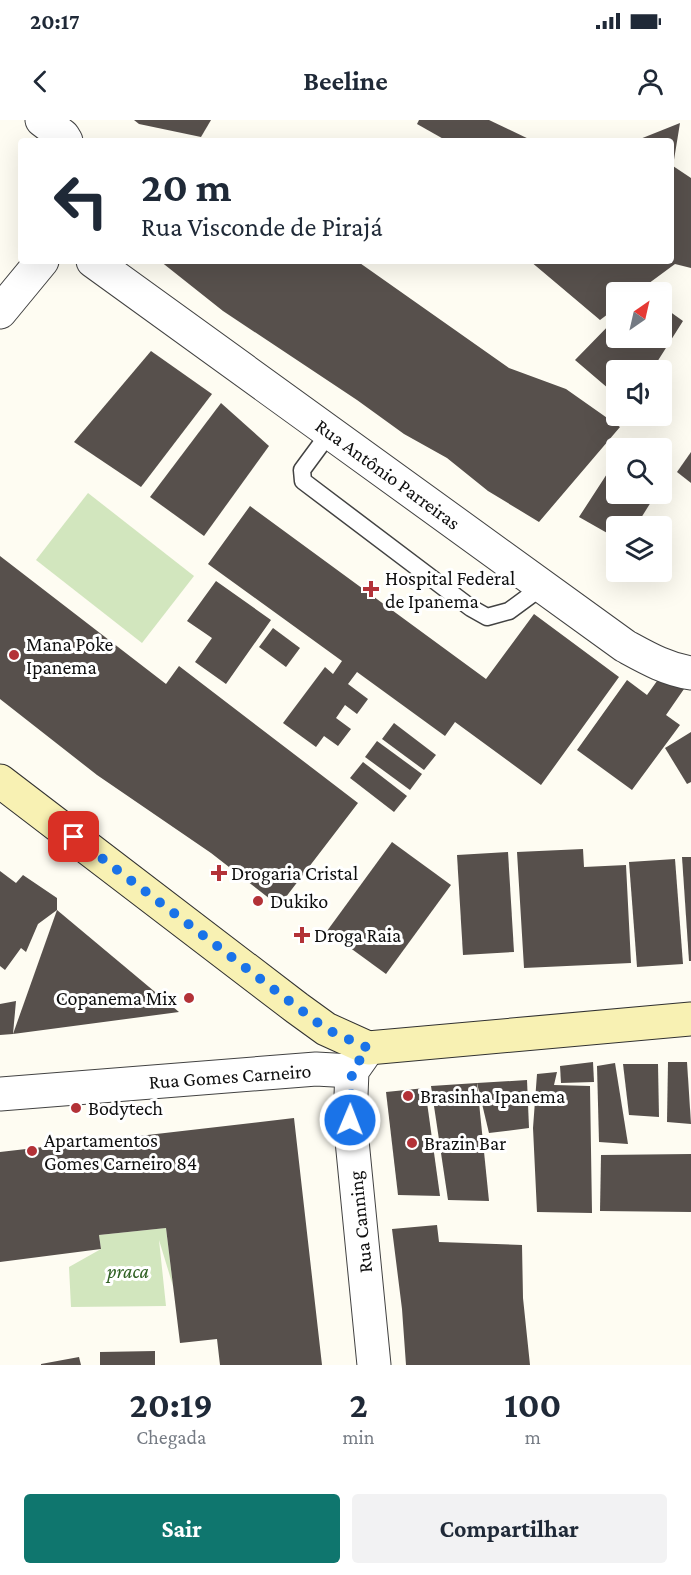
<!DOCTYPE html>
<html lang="pt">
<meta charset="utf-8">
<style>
body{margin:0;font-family:"Crimson Pro",serif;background:#f2f2f3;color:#1f2937;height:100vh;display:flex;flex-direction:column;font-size:22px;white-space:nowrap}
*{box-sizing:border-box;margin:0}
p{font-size:20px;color:#747a83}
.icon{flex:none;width:33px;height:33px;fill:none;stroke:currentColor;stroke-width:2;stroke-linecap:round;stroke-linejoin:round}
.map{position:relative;height:1245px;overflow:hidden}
.side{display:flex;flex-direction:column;background:#fff;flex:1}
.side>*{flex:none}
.banner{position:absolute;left:18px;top:18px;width:656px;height:126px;border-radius:6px;box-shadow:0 6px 24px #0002;background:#fff;color:#1f2937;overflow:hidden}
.needle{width:39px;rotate:34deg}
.tools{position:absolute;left:606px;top:162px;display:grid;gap:12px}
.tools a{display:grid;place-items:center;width:66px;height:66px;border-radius:6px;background:#fff;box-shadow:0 6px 24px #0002;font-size:30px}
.pin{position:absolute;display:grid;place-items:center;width:51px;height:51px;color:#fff;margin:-26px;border-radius:12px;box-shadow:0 3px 9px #0006}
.me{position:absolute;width:66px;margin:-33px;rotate:1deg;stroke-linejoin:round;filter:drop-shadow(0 0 4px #0008)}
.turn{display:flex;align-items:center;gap:21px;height:126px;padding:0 24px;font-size:27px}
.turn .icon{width:78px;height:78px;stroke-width:2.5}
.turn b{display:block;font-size:42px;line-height:51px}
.eta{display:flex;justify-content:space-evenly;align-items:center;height:102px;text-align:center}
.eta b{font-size:36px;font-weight:700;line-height:42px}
.primary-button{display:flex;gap:12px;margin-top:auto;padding:12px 24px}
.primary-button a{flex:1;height:69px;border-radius:6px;background:#0f766e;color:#fff;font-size:24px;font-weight:700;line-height:69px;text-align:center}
.primary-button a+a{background:#f2f2f3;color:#1f2937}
.status{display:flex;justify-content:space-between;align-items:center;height:42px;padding:0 30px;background:#fff;direction:ltr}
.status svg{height:16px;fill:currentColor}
header{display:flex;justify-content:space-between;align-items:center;height:78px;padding:0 24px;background:#fff;font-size:27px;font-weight:700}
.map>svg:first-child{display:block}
.green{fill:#d2e6be}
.building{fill:#57504c}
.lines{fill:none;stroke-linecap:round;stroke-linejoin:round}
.service-casing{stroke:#424242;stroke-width:19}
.minor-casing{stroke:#424242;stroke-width:35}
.secondary-casing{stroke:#313131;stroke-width:35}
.service{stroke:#fff;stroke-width:16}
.minor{stroke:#fff;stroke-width:33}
.secondary{stroke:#f8f1b3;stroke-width:33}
.route{stroke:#1a73e8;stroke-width:10;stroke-dasharray:0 18}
.poi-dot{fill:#b33237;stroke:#fff;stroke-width:2}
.labels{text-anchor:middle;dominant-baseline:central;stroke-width:6;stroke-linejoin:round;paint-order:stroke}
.street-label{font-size:20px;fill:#0f0f0f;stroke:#fff}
.poi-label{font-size:20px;fill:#0f0f0f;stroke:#fff;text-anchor:start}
.park-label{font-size:20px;font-style:italic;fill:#306124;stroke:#fff}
</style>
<div class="status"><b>20:17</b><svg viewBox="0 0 49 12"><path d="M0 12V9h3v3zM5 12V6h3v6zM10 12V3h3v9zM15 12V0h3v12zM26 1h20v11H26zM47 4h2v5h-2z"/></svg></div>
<header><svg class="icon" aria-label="back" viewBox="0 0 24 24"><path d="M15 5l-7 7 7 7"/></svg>Beeline<svg class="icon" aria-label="person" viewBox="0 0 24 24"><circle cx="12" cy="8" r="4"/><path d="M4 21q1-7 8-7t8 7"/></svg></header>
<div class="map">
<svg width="691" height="1245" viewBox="0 0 691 1245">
<rect width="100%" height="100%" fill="#fefcf2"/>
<g class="green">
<path d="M 88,373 L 194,456 L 142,523 L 36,440 Z"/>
<path d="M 166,1108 L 173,1166 L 159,1120 L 166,1186 L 71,1187 L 69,1147 L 101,1129 L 99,1115 Z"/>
</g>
<g class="building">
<path d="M 134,0 L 211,0 L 201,17 L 139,4 Z"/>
<path d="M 419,0 L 489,0 L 533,21 L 447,21 L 417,4 Z"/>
<path d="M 680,3 L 673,46 L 691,58 L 691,148 L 675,144 L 637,172 L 616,172 L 616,188 L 600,200 L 530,141 L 670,141 L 670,21 L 635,21 Z"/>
<path d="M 160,141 L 357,141 L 509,248 L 566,269 L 620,307 L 539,402 L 488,371 L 447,338 L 404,314 L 357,280 L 223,191 Z"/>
<path d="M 662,186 L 683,201 L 652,250 L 616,250 L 616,275 L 575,240 L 616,198 L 616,218 L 662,218 Z"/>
<path d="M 151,231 L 212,274 L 141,367 L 74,322 Z"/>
<path d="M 221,283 L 269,326 L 204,416 L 150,377 Z"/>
<path d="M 691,332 L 691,363 L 677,352 Z"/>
<path d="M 616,340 L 616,374 L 656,374 L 636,406 L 616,406 L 616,418 L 579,397 Z"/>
<path d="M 250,386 L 486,559 L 534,494 L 619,557 L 541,665 L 455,602 L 445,616 L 357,552 L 348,564 L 368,579 L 357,594 L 345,585 L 336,598 L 351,609 L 338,626 L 324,616 L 316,627 L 283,603 L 325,547 L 333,554 L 342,541 L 208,444 Z"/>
<path d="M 0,436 L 166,564 L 179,546 L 358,683 L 279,786 L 211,733 L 97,655 L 0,579 Z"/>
<path d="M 216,461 L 271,500 L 226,564 L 195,542 L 212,518 L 187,501 Z"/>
<path d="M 273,508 L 300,528 L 286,547 L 259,527 Z"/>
<path d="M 662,554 L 684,569 L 666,595 L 680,605 L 632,670 L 577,630 L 627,560 L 647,575 Z"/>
<path d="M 394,603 L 436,635 L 424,650 L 382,619 Z"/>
<path d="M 691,612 L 691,662 L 687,664 L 665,628 Z"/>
<path d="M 377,621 L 422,654 L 410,670 L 365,637 Z"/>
<path d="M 363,642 L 407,676 L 394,692 L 350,658 Z"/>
<path d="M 392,722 L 451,765 L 386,854 L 327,811 Z"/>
<path d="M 583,729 L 584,747 L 626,745 L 631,843 L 524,848 L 517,732 Z"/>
<path d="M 508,732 L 514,832 L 463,835 L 457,735 Z"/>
<path d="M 682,737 L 691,737 L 691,841 L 689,841 Z"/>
<path d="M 675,739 L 683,844 L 637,847 L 629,742 Z"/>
<path d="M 0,751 L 16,763 L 23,755 L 57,778 L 57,790 L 38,804 L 26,832 L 21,828 L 5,850 L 0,846 Z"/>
<path d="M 57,790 L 179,892 L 13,914 Z"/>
<path d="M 16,881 L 13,914 L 0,915 L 0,884 Z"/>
<path d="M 593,942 L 594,962 L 561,963 L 560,946 Z"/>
<path d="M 668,942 L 687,942 L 691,1004 L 667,1002 Z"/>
<path d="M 615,943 L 628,1024 L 599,1022 L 597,946 Z"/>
<path d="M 623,944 L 658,944 L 659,997 L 629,995 Z"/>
<path d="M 557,952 L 554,965 L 590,966 L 592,1093 L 537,1092 L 533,1008 L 537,954 Z"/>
<path d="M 527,960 L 529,1008 L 489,1013 L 477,963 Z"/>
<path d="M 477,963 L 489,1081 L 448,1080 L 431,966 Z"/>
<path d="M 425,968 L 440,1076 L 398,1075 L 386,972 Z"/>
<path d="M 294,998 L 322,1245 L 220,1245 L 217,1219 L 180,1223 L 166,1108 L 99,1115 L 101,1129 L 0,1142 L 0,1032 Z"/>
<path d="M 691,1034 L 691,1092 L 600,1091 L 601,1035 Z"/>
<path d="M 437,1105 L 439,1122 L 522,1125 L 523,1178 L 530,1245 L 406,1245 L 402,1189 L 392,1109 Z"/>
<path d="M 155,1231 L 155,1245 L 100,1245 L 100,1232 Z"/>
<path d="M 79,1237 L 81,1245 L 41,1245 L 41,1244 Z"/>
</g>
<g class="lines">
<defs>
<path id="service" d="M 330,312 L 302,350 L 303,361 L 471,488 L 487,497 L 509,491 L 543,466"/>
<g id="minor">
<path d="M 42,0 L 63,16 L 66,21"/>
<path d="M 93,141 L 625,526 C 647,538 666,549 691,553"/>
<path d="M 0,192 L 42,141"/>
<path d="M 364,934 L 352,951 L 350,1000 L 374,1245"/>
<path d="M 0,974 L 316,949 L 352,951"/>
</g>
<path id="secondary" d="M 0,661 L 297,888 L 326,909 L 368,928 L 691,899"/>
</defs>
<use href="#service" class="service-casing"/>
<use href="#minor" class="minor-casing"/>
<use href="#secondary" class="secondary-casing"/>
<use href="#service" class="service"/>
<use href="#minor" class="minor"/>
<use href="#secondary" class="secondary"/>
</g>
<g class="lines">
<path class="route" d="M 74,717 L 326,909 L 368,928 L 352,951 L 350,1000"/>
</g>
<g class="poi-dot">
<path d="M368 460h6v6h6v6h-6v6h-6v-6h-6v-6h6z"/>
<circle cx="14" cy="535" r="6"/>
<path d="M216 744h6v6h6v6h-6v6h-6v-6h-6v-6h6z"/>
<circle cx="258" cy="781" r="6"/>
<path d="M299 806h6v6h6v6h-6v6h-6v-6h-6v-6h6z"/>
<circle cx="189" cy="878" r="6"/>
<circle cx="408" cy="976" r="6"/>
<circle cx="76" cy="988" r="6"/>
<circle cx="412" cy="1023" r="6"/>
<circle cx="32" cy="1031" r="6"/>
</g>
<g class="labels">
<g class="street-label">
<text transform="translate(388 354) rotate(36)">Rua Antônio Parreiras</text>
<text transform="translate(230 956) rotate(-4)">Rua Gomes Carneiro</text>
<text transform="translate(360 1102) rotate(-96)">Rua Canning</text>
</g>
<g class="poi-label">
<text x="385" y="458">Hospital Federal<tspan x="385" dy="23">de Ipanema</tspan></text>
<text x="26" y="524">Mana Poke<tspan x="26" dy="23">Ipanema</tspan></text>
<text x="231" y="753">Drogaria Cristal</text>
<text x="270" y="781">Dukiko</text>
<text x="314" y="815">Droga Raia</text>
<text x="177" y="878" text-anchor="end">Copanema Mix</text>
<text x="420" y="976">Brasinha Ipanema</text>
<text x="88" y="988">Bodytech</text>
<text x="44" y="1020">Apartamentos<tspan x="44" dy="23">Gomes Carneiro 84</tspan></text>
<text x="424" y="1023">Brazin Bar</text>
</g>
<g class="park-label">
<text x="128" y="1151">praca</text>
</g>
</g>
</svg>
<div class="tools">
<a><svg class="needle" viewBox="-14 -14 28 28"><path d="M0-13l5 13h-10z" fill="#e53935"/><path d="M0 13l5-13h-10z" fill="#747a83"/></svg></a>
<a><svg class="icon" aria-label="sound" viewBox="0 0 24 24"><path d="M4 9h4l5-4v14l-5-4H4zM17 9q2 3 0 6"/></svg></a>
<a><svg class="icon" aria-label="search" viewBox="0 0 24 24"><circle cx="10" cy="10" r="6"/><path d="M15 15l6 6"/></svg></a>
<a><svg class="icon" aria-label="layers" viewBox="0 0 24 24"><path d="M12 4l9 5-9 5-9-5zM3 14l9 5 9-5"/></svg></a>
</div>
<div class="pin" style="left:74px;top:717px;background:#d93025"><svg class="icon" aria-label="arrive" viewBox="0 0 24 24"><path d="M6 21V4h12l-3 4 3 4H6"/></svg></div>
<svg class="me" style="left:350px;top:1000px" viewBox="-20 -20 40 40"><circle r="17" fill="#1a73e8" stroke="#fff" stroke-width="3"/><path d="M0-11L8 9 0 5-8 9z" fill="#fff"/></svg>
<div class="banner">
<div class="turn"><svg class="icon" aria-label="left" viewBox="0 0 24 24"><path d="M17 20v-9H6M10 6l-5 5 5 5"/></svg><div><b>20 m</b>Rua Visconde de Pirajá</div></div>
</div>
</div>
<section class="side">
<div class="eta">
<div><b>20:19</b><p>Chegada</p></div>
<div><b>2</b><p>min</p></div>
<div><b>100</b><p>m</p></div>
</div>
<div class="primary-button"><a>Sair</a><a>Compartilhar</a></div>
</section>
